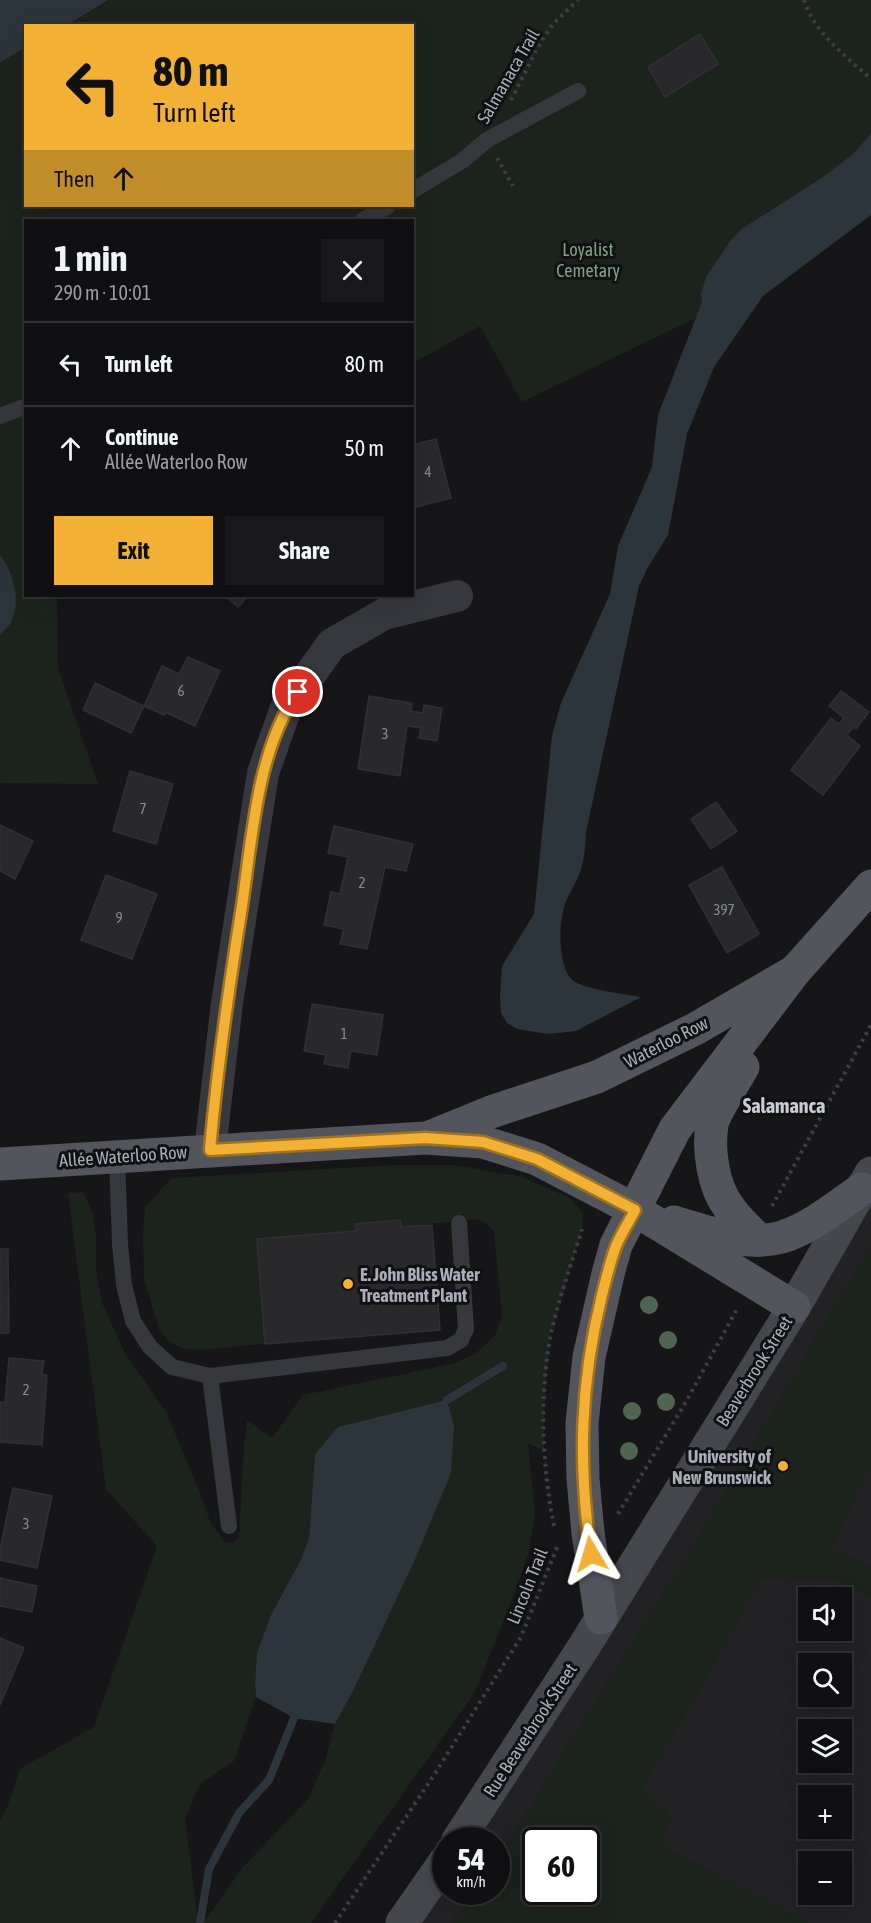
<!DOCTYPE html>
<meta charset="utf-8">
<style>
body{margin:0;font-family:"Asap Condensed",sans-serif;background:#19191b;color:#f1f3f6;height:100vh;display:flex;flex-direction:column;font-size:22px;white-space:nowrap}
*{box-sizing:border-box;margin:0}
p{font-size:20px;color:#9c9d9f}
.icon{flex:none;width:33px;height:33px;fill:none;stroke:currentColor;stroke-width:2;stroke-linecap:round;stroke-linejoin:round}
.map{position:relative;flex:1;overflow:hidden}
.drawer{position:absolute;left:24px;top:219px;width:390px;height:378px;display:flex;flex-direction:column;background:#101012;border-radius:0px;box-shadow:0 6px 24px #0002,0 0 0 2px #303032}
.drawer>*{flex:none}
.guide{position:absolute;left:24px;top:24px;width:390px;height:183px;border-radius:0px;box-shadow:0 6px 24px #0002,0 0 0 2px #303032;background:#f2b134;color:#111;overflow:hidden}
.tools{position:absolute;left:798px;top:1587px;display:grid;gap:12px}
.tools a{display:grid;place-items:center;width:54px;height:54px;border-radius:0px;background:#101012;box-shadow:0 6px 24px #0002,0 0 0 2px #303032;font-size:30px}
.speed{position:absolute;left:432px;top:1827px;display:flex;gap:12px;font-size:30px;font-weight:700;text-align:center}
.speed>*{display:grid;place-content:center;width:78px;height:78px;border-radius:50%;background:#101012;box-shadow:0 6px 24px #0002,0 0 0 2px #303032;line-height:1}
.speed small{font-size:15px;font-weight:400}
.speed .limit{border:3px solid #111;border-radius:9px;background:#fff;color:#111}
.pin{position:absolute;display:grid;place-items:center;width:51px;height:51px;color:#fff;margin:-26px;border:3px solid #fff;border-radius:50%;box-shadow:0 2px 6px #0007}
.me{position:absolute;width:66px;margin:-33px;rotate:353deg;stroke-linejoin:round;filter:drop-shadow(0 0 4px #0008)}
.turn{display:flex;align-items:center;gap:21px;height:126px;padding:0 30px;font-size:27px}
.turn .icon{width:78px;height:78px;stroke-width:2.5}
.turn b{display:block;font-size:42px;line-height:51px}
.then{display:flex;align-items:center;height:57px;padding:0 30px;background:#0003;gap:12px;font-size:22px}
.round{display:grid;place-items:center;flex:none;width:63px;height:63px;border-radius:0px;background:#19191b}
.head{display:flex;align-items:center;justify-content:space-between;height:102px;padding:0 30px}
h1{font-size:36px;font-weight:700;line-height:45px}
.action{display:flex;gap:12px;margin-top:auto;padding:12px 30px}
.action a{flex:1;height:69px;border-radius:0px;background:#f2b134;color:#111;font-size:24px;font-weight:700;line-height:69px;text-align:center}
.action a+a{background:#19191b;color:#f1f3f6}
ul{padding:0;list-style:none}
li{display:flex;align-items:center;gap:18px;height:84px;padding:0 30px;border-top:2px solid #303032}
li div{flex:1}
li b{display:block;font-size:22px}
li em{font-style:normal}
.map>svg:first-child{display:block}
.built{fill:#222225;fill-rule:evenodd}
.green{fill:#1c231d;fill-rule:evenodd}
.water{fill:#2c353c}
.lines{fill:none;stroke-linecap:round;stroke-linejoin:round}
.stream{stroke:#2c353c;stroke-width:8}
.building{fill:#29292c;stroke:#303034;stroke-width:1.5}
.path{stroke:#3d3f44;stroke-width:4;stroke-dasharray:3 4.5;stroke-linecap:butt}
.lane{stroke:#37383d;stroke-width:16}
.street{stroke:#37383d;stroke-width:32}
.secondary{stroke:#45474d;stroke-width:33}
.primary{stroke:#53555c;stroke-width:33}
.tree{fill:#506452}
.route-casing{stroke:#9d7322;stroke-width:15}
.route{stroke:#f2b134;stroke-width:10}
.poi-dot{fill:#f2b134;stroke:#111113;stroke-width:2}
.labels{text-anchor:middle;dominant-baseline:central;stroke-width:6;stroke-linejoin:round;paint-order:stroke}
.number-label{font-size:15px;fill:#888b94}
.street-label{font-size:18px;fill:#a8adb8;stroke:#111113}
.park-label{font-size:18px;fill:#7fa381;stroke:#111113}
.poi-label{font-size:18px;font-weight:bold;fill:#a8adb8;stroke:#111113;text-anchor:start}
.neighbourhood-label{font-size:20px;font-weight:bold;fill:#c9ccd4;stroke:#111113}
</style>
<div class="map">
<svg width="871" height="1923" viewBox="0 0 871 1923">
<rect width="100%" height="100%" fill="#161618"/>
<path class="built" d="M 871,1174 L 871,1923 L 402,1923 L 445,1860 L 446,1892 L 496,1892 L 496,1840 L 458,1840 ZM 808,1598 L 842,1598 L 842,1630 L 808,1630 ZM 808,1664 L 842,1664 L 842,1696 L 808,1696 ZM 808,1730 L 842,1730 L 842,1762 L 808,1762 ZM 808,1796 L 842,1796 L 842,1828 L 808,1828 ZM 536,1840 L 586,1840 L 586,1892 L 536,1892 ZM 808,1862 L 842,1862 L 842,1894 L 808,1894 Z"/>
<g class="green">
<path d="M 0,0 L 871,0 L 871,162 L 745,294 L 522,402 L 480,326 L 413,363 L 412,220 L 26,220 L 26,596 L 57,596 L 58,668 L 98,784 L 0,783 ZM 26,26 L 412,26 L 412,206 L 26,206 Z"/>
<path d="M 393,1165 L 455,1165 L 522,1177 L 570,1198 L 583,1213 L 582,1229 L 551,1334 L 545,1386 L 544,1451 L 528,1443 L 535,1514 L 528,1555 L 509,1607 L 475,1692 L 311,1923 L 203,1923 L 244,1866 L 308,1799 L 325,1761 L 335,1724 L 354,1689 L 413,1564 L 315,1454 L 309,1539 L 300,1561 L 271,1615 L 257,1653 L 255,1684 L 256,1697 L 234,1761 L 200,1784 L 185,1818 L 198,1923 L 0,1923 L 0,1821 L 6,1810 L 20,1769 L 94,1727 L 157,1546 L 106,1489 L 68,1193 L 83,1192 L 93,1213 L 96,1237 L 96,1271 L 102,1303 L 125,1353 L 166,1412 L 199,1490 L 211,1524 L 225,1542 L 233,1543 L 239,1537 L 244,1446 L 247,1420 L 272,1438 L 303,1395 L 452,1364 L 475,1354 L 495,1335 L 502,1317 L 494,1232 L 486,1223 L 477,1219 L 401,1227 L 400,1220 L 355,1224 L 356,1231 L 257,1239 L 265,1344 L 200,1350 L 181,1348 L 169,1341 L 159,1330 L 144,1277 L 143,1235 L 145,1208 L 171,1178 Z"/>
<path d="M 871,1244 L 871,1464 L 833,1549 L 871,1566 L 871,1597 L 833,1579 L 762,1580 L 682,1722 L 641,1789 L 669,1812 L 670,1823 L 660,1844 L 810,1923 L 452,1923 L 474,1892 L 496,1892 L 497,1859 L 701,1531 ZM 536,1840 L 586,1840 L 586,1892 L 536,1892 Z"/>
</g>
<g class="water">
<path d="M 0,0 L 108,0 L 67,25 L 26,26 L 25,48 L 0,62 Z"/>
<path d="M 871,134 L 871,215 L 763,296 L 714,367 L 687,434 L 668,535 L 648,567 L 639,586 L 586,832 C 585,844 585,857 581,869 C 577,883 566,896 563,911 C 559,928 558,970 574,981 C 587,990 625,994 641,997 L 576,1031 L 548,1034 L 517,1029 L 507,1023 L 501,1013 L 500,997 L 502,966 L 534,914 L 552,736 L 561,703 L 610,594 L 618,546 L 652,467 L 658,415 L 702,302 L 701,294 L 706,277 L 731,240 L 743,228 L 820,179 L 852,155 Z"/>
<path d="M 0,555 C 14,573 22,602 10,624 C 7,628 3,631 0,635 Z"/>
<path d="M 447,1400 L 454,1426 L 451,1473 L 413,1564 L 354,1689 L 335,1724 L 294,1718 L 256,1697 L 255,1684 L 257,1653 L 271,1615 L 300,1561 L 309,1539 L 315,1454 L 338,1427 Z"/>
</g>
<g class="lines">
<g class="stream">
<path d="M 447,1400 L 503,1366"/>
<path d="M 200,1923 L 209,1869 L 239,1813 L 269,1780 L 294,1718"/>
</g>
</g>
<g class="building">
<path d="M 700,34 L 718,64 L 665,97 L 648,67 Z"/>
<path d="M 436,439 L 451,498 L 412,508 L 412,445 Z"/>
<path d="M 225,596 L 248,596 L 238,607 Z"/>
<path d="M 188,657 L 220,671 L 195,726 L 165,712 L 164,715 L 144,706 L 162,666 L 179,674 Z"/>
<path d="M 95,683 L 144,706 L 131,733 L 83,710 Z"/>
<path d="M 841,691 L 869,712 L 856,729 L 854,726 L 847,735 L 860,746 L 823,795 L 791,770 L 831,718 L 839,724 L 844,718 L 829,706 Z"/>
<path d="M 369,696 L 412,703 L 411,711 L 423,713 L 424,705 L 442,708 L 437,741 L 419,738 L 421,728 L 407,726 L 400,776 L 358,769 Z"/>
<path d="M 130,771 L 173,784 L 156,844 L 113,831 Z"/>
<path d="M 716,802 L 737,831 L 711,849 L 691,819 Z"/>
<path d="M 0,825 L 33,841 L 15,879 L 0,871 Z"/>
<path d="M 334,826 L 413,844 L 406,871 L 385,867 L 367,949 L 340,944 L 344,929 L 324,925 L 331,892 L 340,894 L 348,857 L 328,853 Z"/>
<path d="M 722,867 L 759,934 L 727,953 L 689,885 Z"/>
<path d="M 106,875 L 157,894 L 132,959 L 81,940 Z"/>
<path d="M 312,1004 L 383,1015 L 377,1055 L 351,1051 L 348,1068 L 324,1064 L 326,1055 L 304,1051 Z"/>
<path d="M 400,1220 L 401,1227 L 432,1225 L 440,1330 L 265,1344 L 257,1239 L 356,1231 L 355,1224 Z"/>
<path d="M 0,1249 L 8,1249 L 9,1333 L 0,1333 Z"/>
<path d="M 9,1358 L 44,1361 L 42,1374 L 47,1375 L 42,1445 L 0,1442 L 0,1402 L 5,1403 Z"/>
<path d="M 13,1488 L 52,1496 L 37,1568 L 0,1560 L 0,1549 Z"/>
<path d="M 0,1578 L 37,1586 L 32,1612 L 0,1606 Z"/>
<path d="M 0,1638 L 24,1648 L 0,1705 Z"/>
</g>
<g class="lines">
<g class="path">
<path d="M 804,0 C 815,34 846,56 871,79"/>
<path d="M 511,100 L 537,49 L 552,25 L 578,0"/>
<path d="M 497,158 L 513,186"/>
<path d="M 772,1206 L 871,1025"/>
<path d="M 618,1514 L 687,1400 L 737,1309"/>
<path d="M 554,1526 C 542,1466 539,1394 551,1334 C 558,1300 572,1263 582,1229"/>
<path d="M 335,1923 L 434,1775 L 521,1637 L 558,1545"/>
</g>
<g class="lane">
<path d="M 412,191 L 462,161 L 487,140 L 578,91"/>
<path d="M 363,220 L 388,206"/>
<path d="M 0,416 L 26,406"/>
<path d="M 117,1157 L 120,1244 L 124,1285 L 133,1321 L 150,1347 L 172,1367 L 210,1376 L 447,1348 L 461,1340 L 466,1329 L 459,1223"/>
<path d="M 210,1376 L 229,1526"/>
</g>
<path class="street" d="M 210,1150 L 227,1003 L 263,773 L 286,708 L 332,644 L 384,614 L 457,596"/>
<g class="secondary">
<path d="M 458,1840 L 585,1645 L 794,1307 L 871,1173"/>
<path d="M 402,1923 L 446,1860"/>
</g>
<g class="primary">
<path d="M 743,1067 C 736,1080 714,1113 712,1125 C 708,1149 713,1186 728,1206 C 736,1219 748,1229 759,1240"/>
<path d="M 432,1136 L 491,1112 L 597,1077 L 695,1029 L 795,971 L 871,886"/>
<path d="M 0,1164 L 425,1138 L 483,1142 L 537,1159 L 635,1210 L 794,1307"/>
<path d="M 674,1222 C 707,1232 747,1247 782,1237 C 811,1228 837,1206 862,1189"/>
<path d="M 601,1618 L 588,1533 L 583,1479 L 582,1423 L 589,1357 L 608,1274 L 616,1245 L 675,1129 L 795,971"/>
</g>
</g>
<g class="tree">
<circle cx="649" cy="1305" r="9"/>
<circle cx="668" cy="1340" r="9"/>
<circle cx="666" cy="1402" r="9"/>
<circle cx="632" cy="1411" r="9"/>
<circle cx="629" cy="1451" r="9"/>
</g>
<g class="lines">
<defs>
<path id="route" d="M 298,692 C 257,749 252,839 242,906 C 229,987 217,1069 210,1150 L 425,1138 L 483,1142 L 537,1159 L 635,1210 C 629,1222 621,1234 616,1246 C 610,1262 606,1279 602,1295 C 580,1383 578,1464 591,1554"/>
</defs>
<use href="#route" class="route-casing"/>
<use href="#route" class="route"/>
</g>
<g class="poi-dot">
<circle cx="348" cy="1284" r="6"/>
<circle cx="783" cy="1466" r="6"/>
</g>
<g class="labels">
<g class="number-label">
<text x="428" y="471">4</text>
<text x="181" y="690">6</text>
<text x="385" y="733">3</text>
<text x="143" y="808">7</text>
<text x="362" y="882">2</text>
<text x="724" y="909">397</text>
<text x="119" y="917">9</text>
<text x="344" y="1033">1</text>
<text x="26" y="1389">2</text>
<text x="26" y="1523">3</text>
</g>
<g class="street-label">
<text transform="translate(508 76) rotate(-60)">Salmanaca Trail</text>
<text transform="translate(666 1042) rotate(-27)">Waterloo Row</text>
<text transform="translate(123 1156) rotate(-4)">Allée Waterloo Row</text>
<text transform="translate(754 1371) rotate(-58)">Beaverbrook Street</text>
<text transform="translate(527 1586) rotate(-68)">Lincoln Trail</text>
<text transform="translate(530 1730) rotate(-57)">Rue Beaverbrook Street</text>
</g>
<g class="park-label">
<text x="588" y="249">Loyalist<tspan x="588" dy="21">Cemetary</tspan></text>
</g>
<g class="poi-label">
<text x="360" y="1274">E. John Bliss Water<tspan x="360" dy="21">Treatment Plant</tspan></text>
<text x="771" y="1456" text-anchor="end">University of<tspan x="771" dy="21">New Brunswick</tspan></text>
</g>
<g class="neighbourhood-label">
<text x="784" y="1105">Salamanca</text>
</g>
</g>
</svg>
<div class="tools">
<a><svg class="icon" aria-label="sound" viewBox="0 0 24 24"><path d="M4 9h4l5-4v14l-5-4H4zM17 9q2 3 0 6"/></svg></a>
<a><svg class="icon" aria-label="search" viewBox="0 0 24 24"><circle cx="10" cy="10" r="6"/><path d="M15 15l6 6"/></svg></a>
<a><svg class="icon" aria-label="layers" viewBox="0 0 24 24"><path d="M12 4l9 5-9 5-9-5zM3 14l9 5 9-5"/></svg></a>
<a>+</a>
<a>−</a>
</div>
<div class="speed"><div>54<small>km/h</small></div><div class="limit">60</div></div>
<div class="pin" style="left:298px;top:692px;background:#d93025"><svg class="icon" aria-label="arrive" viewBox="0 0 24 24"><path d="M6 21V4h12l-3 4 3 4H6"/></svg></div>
<svg class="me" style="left:591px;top:1554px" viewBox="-20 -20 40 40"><path d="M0-17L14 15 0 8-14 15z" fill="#f2b134" stroke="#fff" stroke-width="4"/></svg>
<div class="guide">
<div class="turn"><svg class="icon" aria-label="left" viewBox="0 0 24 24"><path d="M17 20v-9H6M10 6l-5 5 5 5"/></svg><div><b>80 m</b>Turn left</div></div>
<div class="then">Then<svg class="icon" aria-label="ahead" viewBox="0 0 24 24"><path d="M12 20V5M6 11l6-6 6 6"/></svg></div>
</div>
<section class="drawer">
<div class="head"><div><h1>1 min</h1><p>290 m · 10:01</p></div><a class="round"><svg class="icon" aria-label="close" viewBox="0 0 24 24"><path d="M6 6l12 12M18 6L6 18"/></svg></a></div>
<ul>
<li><svg class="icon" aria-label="left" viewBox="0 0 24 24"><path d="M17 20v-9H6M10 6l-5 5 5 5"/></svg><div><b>Turn left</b></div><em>80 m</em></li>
<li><svg class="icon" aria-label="ahead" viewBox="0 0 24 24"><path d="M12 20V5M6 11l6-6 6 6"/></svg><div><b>Continue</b><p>Allée Waterloo Row</p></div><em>50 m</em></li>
</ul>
<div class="action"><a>Exit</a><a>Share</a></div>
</section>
</div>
